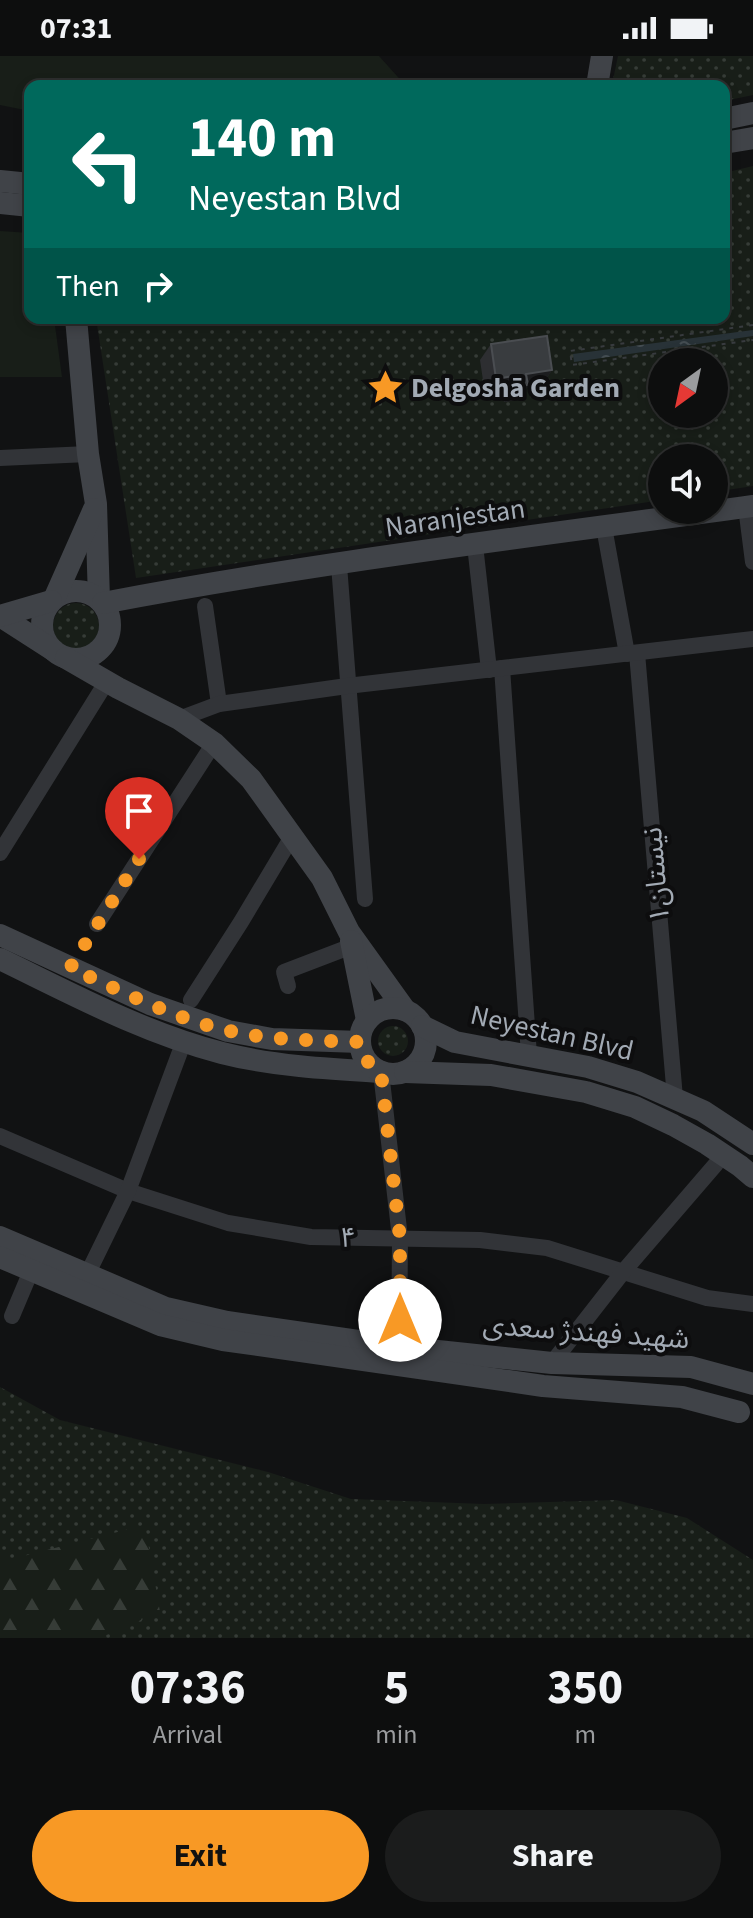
<!DOCTYPE html>
<meta charset="utf-8">
<style>
body{margin:0;font-family:"Source Sans 3","Noto Sans Arabic",sans-serif;background:#1b1c1c;color:#f1f3f6;height:100vh;display:flex;flex-direction:column;font-size:30px;white-space:nowrap}
*{box-sizing:border-box;margin:0}
p{font-size:26px;color:#9a9c9e}
.icon{flex:none;width:44px;height:44px;fill:none;stroke:currentColor;stroke-width:2;stroke-linecap:round;stroke-linejoin:round}
.map{position:relative;height:1582px;overflow:hidden}
.sheet{display:flex;flex-direction:column;background:#0d0e0e;flex:1}
.sheet>*{flex:none}
.banner{position:absolute;left:24px;top:24px;width:706px;height:244px;border-radius:16px;box-shadow:0 4px 12px #0003,0 0 0 2px #2d2e2e;background:#00695c;color:#fff;overflow:hidden}
.needle{width:52px;rotate:213deg}
.buttons{position:absolute;left:648px;top:292px;display:grid;gap:16px}
.buttons a{display:grid;place-items:center;width:80px;height:80px;border-radius:50%;background:#0d0e0e;box-shadow:0 4px 12px #0003,0 0 0 2px #2d2e2e;font-size:40px}
.pin{position:absolute;display:grid;place-items:center;width:68px;height:68px;color:#fff;margin:-82px -34px;border-radius:50% 50% 50% 0;rotate:-45deg;box-shadow:0 0 8px #0007}
.pin .icon{rotate:45deg}
.me{position:absolute;width:88px;margin:-44px;rotate:0deg;stroke-linejoin:round;filter:drop-shadow(0 0 6px #0008)}
.turn{display:flex;align-items:center;gap:28px;height:168px;padding:0 32px;font-size:36px}
.turn .icon{width:104px;height:104px;stroke-width:2.5}
.turn b{display:block;font-size:56px;line-height:68px}
.then{display:flex;align-items:center;height:76px;padding:0 32px;background:#0003;gap:16px;font-size:30px}
.eta{display:flex;justify-content:space-evenly;align-items:center;height:136px;text-align:center}
.eta b{font-size:48px;font-weight:700;line-height:56px}
.primary-button{display:flex;gap:16px;margin-top:auto;padding:16px 32px}
.primary-button a{flex:1;height:92px;border-radius:48px;background:#f89925;color:#111;font-size:32px;font-weight:700;line-height:92px;text-align:center}
.primary-button a+a{background:#1b1c1c;color:#f1f3f6}
.status{display:flex;justify-content:space-between;align-items:center;height:56px;padding:0 40px;background:#0d0e0e;direction:ltr}
.status svg{height:22px;fill:currentColor}
.map>svg:first-child{display:block}
.grass{fill:url(#grass-dots);fill-rule:evenodd}
.forest{fill:url(#forest-firs)}
.park{fill:#181e18}
.water{fill:url(#water-ripples)}
.lines{fill:none;stroke-linecap:round;stroke-linejoin:round}
.path{stroke:#383b3f;stroke-width:2;stroke-dasharray:4 6;stroke-linecap:butt}
.street{stroke:#323438;stroke-width:16}
.secondary{stroke:#404348;stroke-width:22}
.wall{fill:#2d2e31}
.shaded-wall{fill:#1c1d1f}
.building{fill:#393c3f;stroke:#4a4d51;stroke-width:2}
.route{stroke:#f89925;stroke-width:14;stroke-dasharray:0 25.2}
.labels{text-anchor:middle;dominant-baseline:central;stroke-width:8;stroke-linejoin:round;paint-order:stroke}
.poi-label{font-size:28px;font-weight:bold;fill:#a2aab4;stroke:#0d0d0e;text-anchor:start}
.street-label{font-size:28px;fill:#a2aab4;stroke:#0d0d0e}
</style>
<div class="status"><b>07:31</b><svg viewBox="0 0 49 12"><path d="M0 12V9h3v3zM5 12V6h3v6zM10 12V3h3v9zM15 12V0h3v12zM26 1h20v11H26zM47 4h2v5h-2z"/></svg></div>
<div class="map">
<svg width="753" height="1582" viewBox="0 0 753 1582">
<defs>
<pattern id="grass-dots" width="8" height="8" patternUnits="userSpaceOnUse" patternTransform="scale(2)"><rect width="8" height="8" fill="#181e18"/><path d="M2 2h.1M6 6h.1" fill="none" stroke="#363c37" stroke-width="1.8" stroke-linecap="round"/></pattern>
<pattern id="forest-firs" width="22" height="20" patternUnits="userSpaceOnUse" patternTransform="scale(2)"><rect width="22" height="20" fill="#181e18"/><path d="M5 1l3.5 6h-7zM16 11l3.5 6h-7z" fill="#363c37"/></pattern>
<pattern id="water-ripples" width="26" height="14" patternUnits="userSpaceOnUse" patternTransform="scale(2)"><rect width="26" height="14" fill="#283237"/><path d="M2 4q2-2 4 0t4 0M15 11q2-2 4 0t4 0" fill="none" stroke="#444d52"/></pattern>
</defs>
<rect width="100%" height="100%" fill="#111213"/>
<g class="grass">
<path d="M 618,0 L 753,0 L 753,39 L 724,45 L 724,30 L 616,30 L 613,24 Z"/>
<path d="M 753,110 L 753,430 L 714,436 L 714,402 L 662,402 L 662,444 L 136,522 L 96,262 L 724,262 L 724,117 ZM 662,306 L 714,306 L 714,358 L 662,358 Z"/>
<circle cx="76" cy="570" r="23"/>
<circle cx="393" cy="985" r="15"/>
<path d="M 0,1331 L 60,1364 L 268,1416 L 351,1443 L 484,1448 L 616,1444 L 687,1462 L 753,1504 L 753,1582 L 0,1582 Z"/>
</g>
<path class="forest" d="M 145,1469 L 160,1556 L 99,1582 L 0,1582 L 0,1506 Z"/>
<g class="park">
<path d="M 0,0 L 379,0 L 406,30 L 30,30 L 30,55 L 0,49 Z"/>
<path d="M 0,175 L 30,177 L 30,262 L 54,262 L 62,321 L 0,321 Z"/>
</g>
<path class="water" d="M 753,274 L 753,280 L 574,306 L 573,298 Z"/>
<g class="lines">
<g class="path">
<path d="M 753,269 L 570,295 L 572,309 L 753,284"/>
<path d="M 81,894 L 88,882"/>
</g>
<g class="street">
<path d="M 0,402 L 88,398"/>
<path d="M 746,451 L 753,506"/>
<path d="M 604,471 L 627,598"/>
<path d="M 475,489 L 489,614"/>
<path d="M 339,509 L 365,843"/>
<path d="M 205,550 L 219,648"/>
<path d="M 637,597 L 675,1042"/>
<path d="M 502,612 L 529,999"/>
<path d="M 179,663 L 219,648 L 347,630 L 753,583"/>
<path d="M 0,797 L 107,625"/>
<path d="M 97,868 L 214,687"/>
<path d="M 288,930 L 284,916 L 352,890"/>
<path d="M 191,944 L 241,866 L 293,779"/>
<path d="M 381,1016 L 400,1182 L 399,1301"/>
<path d="M 0,1080 L 128,1135 L 228,1167 L 311,1181 L 480,1184 L 547,1192 L 707,1242 L 753,1248"/>
<path d="M 87,1219 L 128,1135 L 184,985"/>
<path d="M 12,1260 L 31,1215"/>
<path d="M 552,1307 L 623,1216 L 716,1108"/>
</g>
<g class="secondary">
<path d="M 597,30 L 602,0"/>
<path d="M 724,63 L 753,57"/>
<path d="M 724,87 L 753,82"/>
<path d="M 0,125 L 30,128"/>
<path d="M 0,147 L 30,150"/>
<path d="M 76,262 L 88,398 L 96,448 L 99,543"/>
<circle cx="76" cy="569" r="34"/>
<path d="M 55,541 L 94,453"/>
<path d="M 103,547 C 317,506 537,480 753,450"/>
<path d="M 0,560 L 53,594"/>
<path d="M 0,560 L 51,545"/>
<path d="M 66,602 L 118,632 L 179,663 L 214,687 L 251,723 L 322,822 L 349,876 L 405,954"/>
<path d="M 0,879 L 150,948 L 228,975 L 272,983 L 360,986"/>
<path d="M 351,885 L 367,964"/>
<path d="M 0,903 C 72,938 144,977 222,997 C 273,1010 328,1013 381,1016"/>
<circle cx="393" cy="985" r="33"/>
<path d="M 422,970 L 455,986 L 588,1011 L 637,1026 L 703,1055 L 753,1088"/>
<path d="M 405,1016 L 491,1019 L 586,1036 L 635,1051 L 673,1069 L 707,1088 L 740,1110 L 753,1121"/>
<path d="M 0,1181 L 166,1252 L 227,1266 L 400,1291 L 552,1307 L 691,1311 L 753,1328"/>
<path d="M 0,1201 L 160,1269 L 223,1284 L 543,1330 L 682,1341 L 739,1356"/>
</g>
</g>
<path class="wall" d="M 491,288 L 552,314 L 542,329 L 526,332 L 517,344 L 504,346 L 502,335 L 485,338 L 480,304 Z"/>
<g class="shaded-wall">
<path d="M 552,314 L 542,329 L 526,332 L 517,344 L 504,346 L 514,331 L 526,318 Z"/>
<path d="M 513,320 L 502,335 L 485,338 L 496,323 Z"/>
</g>
<path class="building" d="M 547,280 L 552,314 L 526,318 L 528,329 L 514,331 L 513,320 L 496,323 L 491,288 Z"/>
<g class="lines">
<path class="route" d="M 139,803 L 70,912 C 122,935 174,963 230,975 C 273,985 316,984 360,986 C 362,1001 368,1008 381,1016 L 400,1182 L 400,1264"/>
</g>
<defs>
<symbol id="sight-bare" viewBox="-9 -9 18 18"><path d="M0-6L1.8-2.2L6-1.7L2.9 1.2L3.7 5.4L0 3.3L-3.7 5.4L-2.9 1.2L-6-1.7L-1.8-2.2Z" fill="#f89925" stroke="#0d0d0e" stroke-width="2.5" paint-order="stroke"/></symbol>
</defs>
<g fill-rule="evenodd">
<use href="#sight-bare" x="360" y="306" width="51" height="51"/>
</g>
<g class="labels">
<g class="poi-label">
<text x="411" y="332">Delgoshā Garden</text>
</g>
<g class="street-label">
<text transform="translate(455 462) rotate(-8)">Naranjestan</text>
<text transform="translate(656 819) rotate(-95)">۱نیستان</text>
<text transform="translate(552 977) rotate(13)">Neyestan Blvd</text>
<text transform="translate(348 1182) rotate(1)">۴</text>
<text transform="translate(586 1276) rotate(4)">شهید فهندژ سعدی</text>
</g>
</g>
</svg>
<div class="buttons">
<a><svg class="needle" viewBox="-14 -14 28 28"><path d="M0-13l5 13h-10z" fill="#e53935"/><path d="M0 13l5-13h-10z" fill="#9a9c9e"/></svg></a>
<a><svg class="icon" aria-label="sound" viewBox="0 0 24 24"><path d="M4 9h4l5-4v14l-5-4H4zM17 9q2 3 0 6"/></svg></a>
</div>
<div class="pin" style="left:139px;top:803px;background:#d93025"><svg class="icon" aria-label="arrive" viewBox="0 0 24 24"><path d="M6 21V4h12l-3 4 3 4H6"/></svg></div>
<svg class="me" style="left:400px;top:1264px" viewBox="-20 -20 40 40"><circle r="19" fill="#fff"/><path d="M0-13L10 11 0 6-10 11z" fill="#f89925"/></svg>
<div class="banner">
<div class="turn"><svg class="icon" aria-label="left" viewBox="0 0 24 24"><path d="M17 20v-9H6M10 6l-5 5 5 5"/></svg><div><b>140 m</b>Neyestan Blvd</div></div>
<div class="then">Then<svg class="icon" aria-label="right" viewBox="0 0 24 24"><path d="M7 20v-9h11M14 6l5 5-5 5"/></svg></div>
</div>
</div>
<section class="sheet">
<div class="eta">
<div><b>07:36</b><p>Arrival</p></div>
<div><b>5</b><p>min</p></div>
<div><b>350</b><p>m</p></div>
</div>
<div class="primary-button"><a>Exit</a><a>Share</a></div>
</section>
